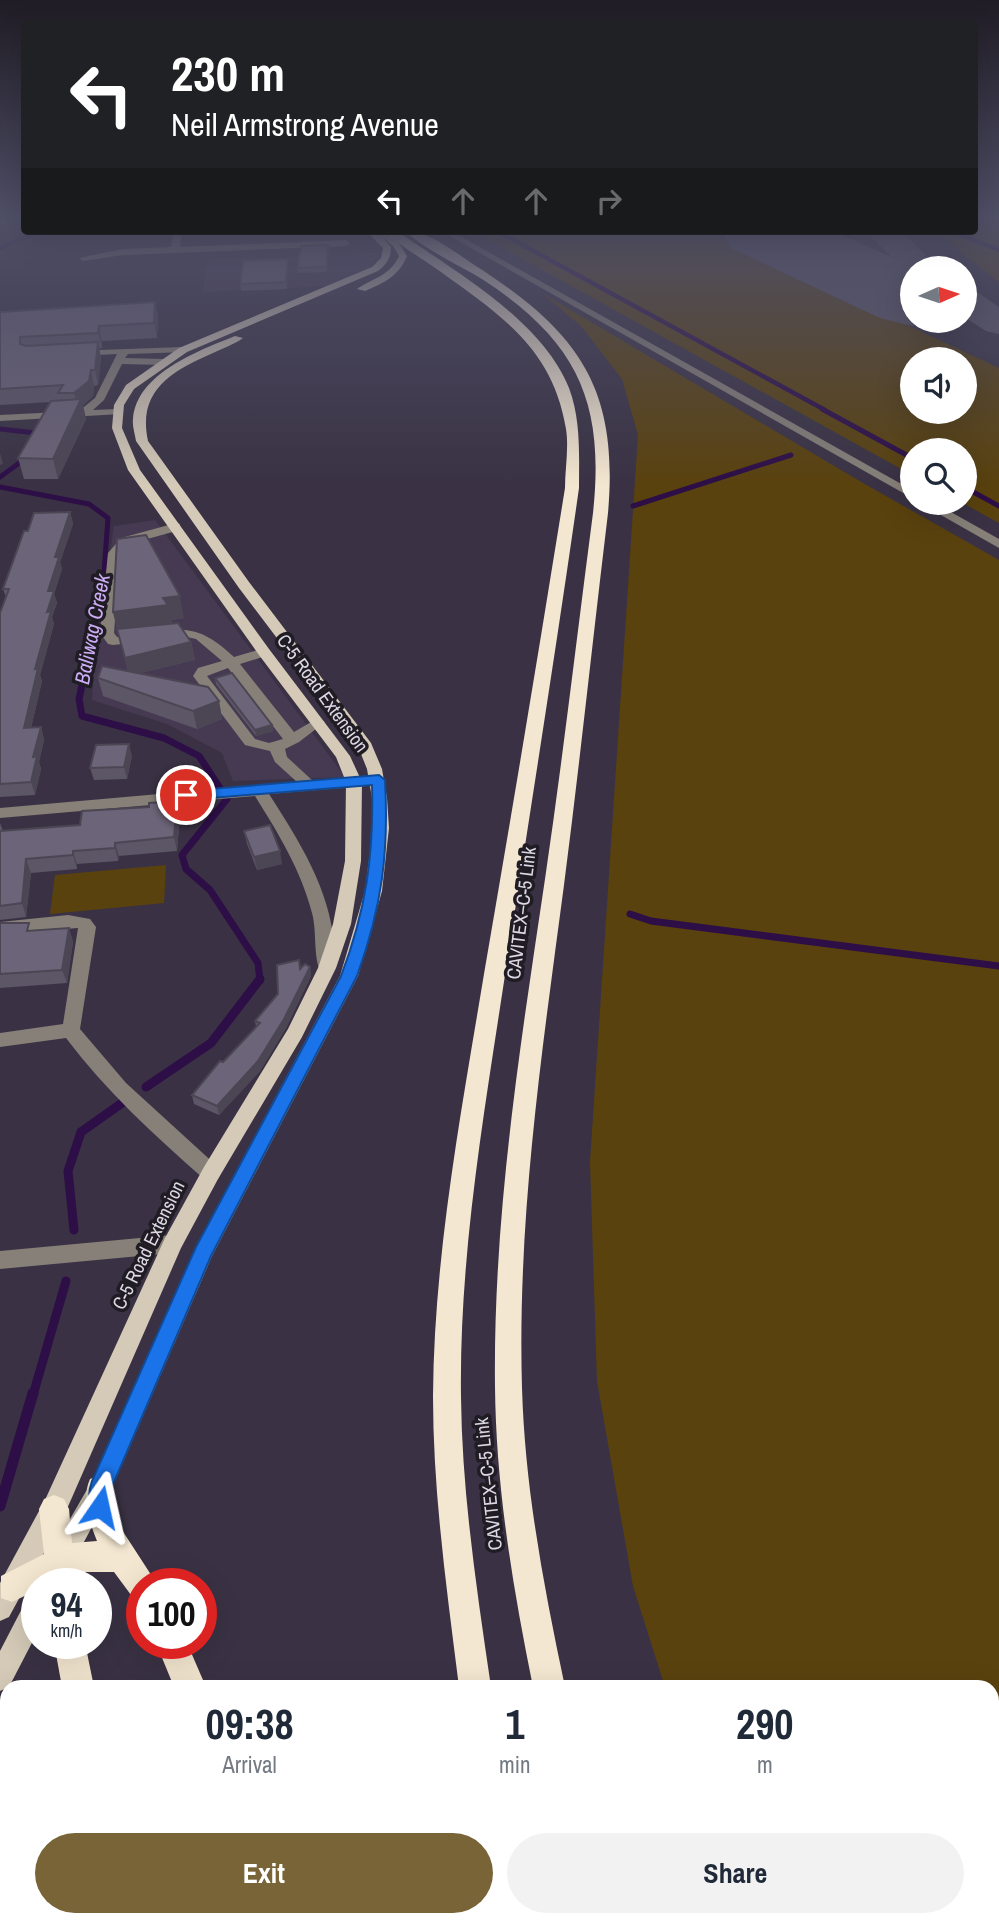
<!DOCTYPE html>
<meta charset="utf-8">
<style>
body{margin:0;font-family:"Archivo Narrow",sans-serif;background:#f2f2f3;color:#1f2937;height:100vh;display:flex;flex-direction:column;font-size:26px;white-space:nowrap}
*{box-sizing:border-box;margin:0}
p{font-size:23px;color:#747a83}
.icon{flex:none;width:38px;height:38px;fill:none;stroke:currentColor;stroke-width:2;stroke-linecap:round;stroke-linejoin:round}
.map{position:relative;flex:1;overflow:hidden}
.drawer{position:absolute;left:0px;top:1680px;width:999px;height:247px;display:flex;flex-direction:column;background:#fff;border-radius:21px 21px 0 0;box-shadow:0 7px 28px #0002}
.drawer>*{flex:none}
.top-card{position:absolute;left:21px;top:21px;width:957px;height:214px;border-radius:7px;box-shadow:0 7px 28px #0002;background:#202124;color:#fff;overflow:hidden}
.needle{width:46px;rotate:87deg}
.controls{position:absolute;left:900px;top:256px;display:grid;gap:14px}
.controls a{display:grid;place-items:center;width:77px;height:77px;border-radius:50%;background:#fff;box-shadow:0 7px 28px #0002;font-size:35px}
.speed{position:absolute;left:21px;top:1568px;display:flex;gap:14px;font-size:35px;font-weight:700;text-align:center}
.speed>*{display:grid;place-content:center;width:91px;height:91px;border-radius:50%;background:#fff;box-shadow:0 7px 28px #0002;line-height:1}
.speed small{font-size:18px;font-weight:400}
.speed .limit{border:10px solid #d22;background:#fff;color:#111}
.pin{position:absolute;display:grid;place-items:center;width:60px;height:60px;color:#fff;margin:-30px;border:4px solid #fff;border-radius:50%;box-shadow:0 2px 7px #0007}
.me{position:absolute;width:77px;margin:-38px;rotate:11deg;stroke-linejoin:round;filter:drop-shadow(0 0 5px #0008)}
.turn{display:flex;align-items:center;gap:24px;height:147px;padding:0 35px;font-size:32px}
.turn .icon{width:91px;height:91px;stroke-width:2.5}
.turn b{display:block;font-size:49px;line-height:60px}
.lanes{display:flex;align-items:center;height:66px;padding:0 35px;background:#0003;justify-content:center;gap:35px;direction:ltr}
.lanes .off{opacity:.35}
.eta{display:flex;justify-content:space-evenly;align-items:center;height:119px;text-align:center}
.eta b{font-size:42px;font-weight:700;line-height:49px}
.button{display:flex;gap:14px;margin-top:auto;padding:14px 35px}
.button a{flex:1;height:80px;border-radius:42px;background:#796437;color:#fff;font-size:28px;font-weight:700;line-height:80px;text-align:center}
.button a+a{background:#f2f2f3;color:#1f2937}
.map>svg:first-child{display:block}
.built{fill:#453a52}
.green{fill:#5a420e;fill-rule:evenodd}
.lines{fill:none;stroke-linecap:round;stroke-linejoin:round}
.stream-far4{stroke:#2d0e47;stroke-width:4.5}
.stream-far3{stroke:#2d0e47;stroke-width:5}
.stream-far2{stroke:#2d0e47;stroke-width:7}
.stream-far1{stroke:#2d0e47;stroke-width:9}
.stream{stroke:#2d0e47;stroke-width:11}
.taxiway{fill:#60596a;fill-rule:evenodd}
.runway{fill:#60596a;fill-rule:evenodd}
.minor{fill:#868078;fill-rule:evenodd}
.major{fill:#d5cab8;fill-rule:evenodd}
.highway{fill:#f4e7d1;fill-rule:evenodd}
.wall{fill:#5d5667}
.shaded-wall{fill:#4c4654}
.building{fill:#6c6478;stroke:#4c4654;stroke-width:2}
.route{fill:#1a73e8;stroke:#114b97;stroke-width:2}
.labels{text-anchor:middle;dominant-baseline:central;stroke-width:7;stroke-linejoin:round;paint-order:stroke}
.street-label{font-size:19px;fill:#ddd8e4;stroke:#1f1c24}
.water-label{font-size:21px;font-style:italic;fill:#cdadf5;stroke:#1f1c24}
</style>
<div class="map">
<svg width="999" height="1926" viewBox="0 0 999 1926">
<rect width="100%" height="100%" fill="#3a3244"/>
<g class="built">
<path d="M 381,253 L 369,268 L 328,286 L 203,292 L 207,260 Z"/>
<path d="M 155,520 L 345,777 L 233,781 L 222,753 L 167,724 L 92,700 L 95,657 L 114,526 Z"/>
</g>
<g class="green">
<path d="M 975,216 L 999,216 L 999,282 L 934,231 L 975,231 Z"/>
<path d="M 472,231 L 706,231 L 999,368 L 999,523 L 961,502 L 964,502 L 964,450 L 912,450 L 912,475 ZM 912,359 L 964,359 L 964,411 L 912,411 Z"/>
<path d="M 542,293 L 863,483 L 999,560 L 999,1926 L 754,1926 L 751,1920 L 992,1920 L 992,1687 L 665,1687 L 633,1586 L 597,1381 L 590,1162 L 638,435 L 622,379 L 581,326 Z"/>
<path d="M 166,865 L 164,903 L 50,914 L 55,875 Z"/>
</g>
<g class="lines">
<g class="stream-far4">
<path d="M 497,231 L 825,410"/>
<path d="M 951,231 L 999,250"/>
<path d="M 0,248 L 40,231"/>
</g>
<g class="stream-far3">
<path d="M 822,409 L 912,458"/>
<path d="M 0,429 L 36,433 L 35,438"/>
<path d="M 0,477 L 26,458"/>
<path d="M 0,487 L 89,504 L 108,518 L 103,586 L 87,660"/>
<path d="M 964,487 L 999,506"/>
<path d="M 633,506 L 791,455"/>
</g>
<g class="stream-far2">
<path d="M 88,658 L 79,699 L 82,716 L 164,738 L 199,756 L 227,799 L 182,855 L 186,869 L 210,890 L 258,963 L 260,981"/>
<path d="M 630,914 L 651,921 L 999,966"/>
</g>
<g class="stream-far1">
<path d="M 146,1087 L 211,1043 L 260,979"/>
<path d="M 74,1230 L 68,1171 L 81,1132 L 122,1103"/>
<path d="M 33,1395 L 66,1281"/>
</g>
<path class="stream" d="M 0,1506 L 33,1393"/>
<g class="taxiway">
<path d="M 865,231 L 901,231 L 939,268 L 912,268 L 912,276 L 910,275 Z"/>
<path d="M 964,289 L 977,292 L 999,307 L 999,334 L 986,331 L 964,317 Z"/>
</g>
<path class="runway" d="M 720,231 L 832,231 L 917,268 L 912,268 L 912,320 L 937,320 L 912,326 L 880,318 L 733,249 Z"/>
<g class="minor">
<path d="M 12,216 L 24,216 L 0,225 L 0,219 Z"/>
<path d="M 174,231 L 182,231 L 180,247 L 346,240 L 350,243 L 346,246 L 123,255 L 83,261 L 79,258 L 123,249 L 171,247 Z"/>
<path d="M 441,231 L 451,231 L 912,490 L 912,498 Z"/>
<path d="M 183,347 L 187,348 L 187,352 L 128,354 L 125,358 L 164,359 L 169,362 L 164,365 L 122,364 L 104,400 L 93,410 L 117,409 L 122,412 L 121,414 L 0,421 L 0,415 L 79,411 L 95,398 L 117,354 L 75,356 L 71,355 L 71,351 Z"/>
<path d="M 918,502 L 933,502 L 999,539 L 999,548 Z"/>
<path d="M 176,523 L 180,524 L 180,530 L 129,544 L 120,553 L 114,633 L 117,637 C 172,638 185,611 234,657 L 264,648 L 269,649 L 269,655 L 240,664 L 294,732 L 318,718 L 325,722 L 299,742 L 285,749 L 287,757 L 313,781 L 378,775 L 386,780 L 378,785 L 269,794 C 299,841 330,889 334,945 C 335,954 337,965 333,972 L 321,972 C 313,959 317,930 312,913 C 301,870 278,833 255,796 L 0,818 L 0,808 L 297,782 L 275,762 L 270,751 L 245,745 L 193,676 L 198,668 L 222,661 L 196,639 L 187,637 L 113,645 L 108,644 L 100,633 L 108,553 L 121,538 ZM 228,668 L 283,739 L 269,743 L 255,739 L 207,676 Z"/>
<path d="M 68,915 L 90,919 L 96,927 L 80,1029 L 126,1083 L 218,1167 L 221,1173 L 218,1179 L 211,1181 L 204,1179 C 154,1135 106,1091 66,1038 L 0,1047 L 0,1033 L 63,1024 L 78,928 L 0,934 L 0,922 Z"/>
<path d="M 172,1235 L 179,1238 L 182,1244 L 179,1250 L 172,1253 L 0,1269 L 0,1251 Z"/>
</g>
<g class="major">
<path d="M 366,231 L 375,231 L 381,236 L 381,233 C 394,233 401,246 407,256 C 399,276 384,283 365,291 L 357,289 C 373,278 390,276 399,256 L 393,246 L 382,237 L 391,247 C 391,258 387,264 378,271 L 187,352 L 134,389 L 124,405 L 122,428 L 140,470 L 269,649 L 350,756 L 362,782 L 361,861 L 351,924 L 336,968 L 302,1037 L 218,1179 L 181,1248 L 63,1518 L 9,1617 L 0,1621 L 0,1583 L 45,1500 L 165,1238 L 204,1167 L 288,1029 L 318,968 L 333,924 L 345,861 L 346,782 L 336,757 L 259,655 L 128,470 L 112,428 L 114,405 L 126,385 L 179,348 L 372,267 L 381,258 L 383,248 Z"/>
<path d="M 235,336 L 243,338 C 235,344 223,348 213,353 C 172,371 137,390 148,441 L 249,582 L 371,743 L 382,769 L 387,798 L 389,828 L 382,891 L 358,976 L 212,1256 L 108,1497 L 70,1568 L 61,1571 L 52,1568 L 49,1559 L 52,1550 L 92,1481 L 196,1247 L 340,976 L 365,891 L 373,828 L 372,798 L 367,769 L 357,744 L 239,588 L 136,441 C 135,434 132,426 133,419 C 137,373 198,351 235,336 Z"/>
<path d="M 37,1593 L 37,1633 L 9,1687 L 0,1691 L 0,1651 L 28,1597 Z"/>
</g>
<g class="highway">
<path d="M 385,231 L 397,231 C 454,271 542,320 569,388 C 581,420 579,454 579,488 C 556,650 530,812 505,975 C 484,1114 459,1256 461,1397 C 462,1494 477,1591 491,1687 L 459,1687 C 447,1591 433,1493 433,1396 C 434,1255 461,1113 484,974 C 512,812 539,650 565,488 C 565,469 569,448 566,429 C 553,349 503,317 441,272 C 423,259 401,247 385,231 Z"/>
<path d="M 405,231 C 429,231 456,253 476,266 C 579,332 619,388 608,513 C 593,637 580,761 564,885 C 542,1051 517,1219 522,1388 C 525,1489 544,1588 565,1687 L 533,1687 C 513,1588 496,1488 495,1387 C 493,1216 520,1047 545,879 C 563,757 577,635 593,513 C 605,401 577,341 482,279 C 457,264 426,250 405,231 Z"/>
<path d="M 100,1475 L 110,1479 L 122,1530 L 157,1584 L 142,1584 L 142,1599 L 131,1595 L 114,1572 L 76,1572 L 77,1584 L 37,1584 L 37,1590 L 12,1602 L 1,1598 L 1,1576 L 44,1554 L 39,1509 L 44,1499 L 54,1495 L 64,1499 L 69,1509 L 72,1543 L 97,1541 C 89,1521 81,1499 90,1479 Z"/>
<path d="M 54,1643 L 85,1643 L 94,1687 L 62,1687 Z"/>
<path d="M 156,1643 L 187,1643 L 206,1687 L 174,1687 Z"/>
<path d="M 0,1832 L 7,1833 L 7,1867 L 0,1866 Z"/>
<path d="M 40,1920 L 75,1920 L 78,1926 L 42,1926 Z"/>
<path d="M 107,1920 L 142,1920 L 144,1926 L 108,1926 Z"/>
<path d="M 285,1920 L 323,1920 L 326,1926 L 288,1926 Z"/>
<path d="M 514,1920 L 549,1920 L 552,1926 L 516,1926 Z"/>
<path d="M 597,1920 L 632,1920 L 635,1926 L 599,1926 Z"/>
</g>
</g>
<g class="wall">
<path d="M 328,245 L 327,272 L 298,273 L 297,268 Z"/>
<path d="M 288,266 L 287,289 L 241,291 L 240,284 Z"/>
<path d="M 155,302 L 158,317 L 157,338 L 102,341 L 102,348 L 99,348 L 101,358 L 98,385 L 94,386 L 93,396 L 83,405 L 86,419 L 58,479 L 24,479 L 18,458 L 50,402 L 0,405 L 0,312 Z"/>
<path d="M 70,512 L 73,524 L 60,562 L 62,569 L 54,594 L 57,603 L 52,617 L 54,624 L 40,675 L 42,681 L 31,728 L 41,727 L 44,740 L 39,762 L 41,769 L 35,795 L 0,797 L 0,613 L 6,597 L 3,589 L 28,531 Z"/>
<path d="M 113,612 L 184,618 L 171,620 L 172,623 L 191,642 L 195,660 L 140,673 L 219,701 L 222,719 L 197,729 L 103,696 L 98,678 L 128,671 Z"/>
<path d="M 215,678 L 272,725 L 273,731 L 256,736 L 216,684 Z"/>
<path d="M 132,756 L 127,779 L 94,780 L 90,768 Z"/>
<path d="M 177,801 L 180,814 L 177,851 L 119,856 L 118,861 L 77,864 L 77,869 L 31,873 L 26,917 L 0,920 L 0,823 L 3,831 L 80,825 L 149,807 Z"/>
<path d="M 244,831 L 282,864 L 257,870 L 247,844 Z"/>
<path d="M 0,923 L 32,931 L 69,928 L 73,942 L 67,983 L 0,988 Z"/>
<path d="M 310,967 L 311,976 L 286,1028 L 260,1071 L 219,1115 L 194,1104 L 192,1095 L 256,1027 L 255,1021 L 300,969 Z"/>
</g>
<g class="shaded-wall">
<path d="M 288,259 L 288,266 L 287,289 L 286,282 Z"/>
<path d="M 155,302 L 158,317 L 157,338 L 154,323 Z"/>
<path d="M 99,326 L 102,341 L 102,348 L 98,333 Z"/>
<path d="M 98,342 L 101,358 L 98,385 L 95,370 Z"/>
<path d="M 91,370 L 94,386 L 93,396 L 83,405 L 86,419 L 58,479 L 53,459 L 78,407 L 74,393 Z"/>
<path d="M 0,453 L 3,464 L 0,465 Z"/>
<path d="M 70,512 L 73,524 L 60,562 L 62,569 L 54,594 L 57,603 L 52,617 L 54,624 L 40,675 L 42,681 L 28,741 L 24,728 L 47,612 L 48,591 L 55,557 Z"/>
<path d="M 180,596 L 184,618 L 171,620 L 173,628 L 118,634 L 113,612 L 163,598 Z"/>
<path d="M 191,642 L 195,660 L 129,676 L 125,658 Z"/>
<path d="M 219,701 L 222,719 L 197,729 L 193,711 Z"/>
<path d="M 272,725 L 273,731 L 256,736 L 255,730 Z"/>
<path d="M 41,727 L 44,740 L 39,762 L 41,769 L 35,795 L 31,782 L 33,757 Z"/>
<path d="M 129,744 L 132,756 L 127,779 L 124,767 Z"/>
<path d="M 177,801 L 180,814 L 177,851 L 174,837 Z"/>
<path d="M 115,843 L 119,856 L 118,861 L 115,848 Z"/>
<path d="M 73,851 L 77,864 L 77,869 L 73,855 Z"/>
<path d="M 280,851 L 282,864 L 257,870 L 254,857 Z"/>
<path d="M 26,859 L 31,873 L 26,917 L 22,903 Z"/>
<path d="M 69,928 L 73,942 L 67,983 L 62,970 Z"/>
<path d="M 310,967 L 311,976 L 286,1028 L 260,1071 L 219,1115 L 217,1106 Z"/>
</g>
<g class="building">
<path d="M 328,245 L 327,267 L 297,268 L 301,246 Z"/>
<path d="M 288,259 L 286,282 L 240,284 L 243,261 Z"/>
<path d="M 155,302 L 154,323 L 99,326 L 98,333 L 20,337 L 20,344 L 26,346 L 98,342 L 95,370 L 91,370 L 89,381 L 74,393 L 58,393 L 63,385 L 0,389 L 0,312 Z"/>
<path d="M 81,399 L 53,459 L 18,458 L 51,401 Z"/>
<path d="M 70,512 L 55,557 L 59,557 L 48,591 L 54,591 L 47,612 L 51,611 L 35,669 L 38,668 L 24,728 L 41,727 L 33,757 L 37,756 L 31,782 L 0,784 L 0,613 L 9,589 L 3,589 L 24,531 L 28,531 L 34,513 Z"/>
<path d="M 146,535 L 180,596 L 163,598 L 168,605 L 113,612 L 117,539 Z"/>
<path d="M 178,623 L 191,642 L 125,658 L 117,629 Z"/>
<path d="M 102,666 L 208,687 L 219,701 L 193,711 L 98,678 Z"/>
<path d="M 232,673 L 272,725 L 255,730 L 215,678 Z"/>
<path d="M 129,744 L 124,767 L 90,768 L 96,745 Z"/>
<path d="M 177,801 L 174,837 L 115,843 L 115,848 L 73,851 L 73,855 L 26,859 L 22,903 L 0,906 L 0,831 L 80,825 L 82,811 L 149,807 L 149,803 Z"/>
<path d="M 270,825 L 280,851 L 254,857 L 244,831 Z"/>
<path d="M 0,923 L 29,923 L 27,931 L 69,928 L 62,970 L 0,974 Z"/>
<path d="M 299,960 L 300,969 L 305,964 L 310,967 L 284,1019 L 258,1061 L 217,1106 L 192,1095 L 220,1061 L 223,1062 L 260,1023 L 255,1021 L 278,994 L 277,965 Z"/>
</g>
<linearGradient id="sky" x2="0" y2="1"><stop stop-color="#201c25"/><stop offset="0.45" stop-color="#4f4f67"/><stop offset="1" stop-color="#4f4f67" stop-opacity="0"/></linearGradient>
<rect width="999" height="485" fill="url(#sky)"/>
<path class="route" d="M 379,775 L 385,780 C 389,852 382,907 357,976 L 211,1256 L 111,1489 L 111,1507 L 108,1515 L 100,1518 L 92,1515 C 88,1504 88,1492 92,1481 L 196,1247 L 341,976 C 366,911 374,854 372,785 L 186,800 L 179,795 L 186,791 Z"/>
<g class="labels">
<g class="street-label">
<text transform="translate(323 693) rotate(54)">C-5 Road Extension</text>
<text transform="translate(521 913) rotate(-83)">CAVITEX–C-5 Link</text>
<text transform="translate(148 1245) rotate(-64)">C-5 Road Extension</text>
<text transform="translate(488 1484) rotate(-96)">CAVITEX–C-5 Link</text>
</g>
<g class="water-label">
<text transform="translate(92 629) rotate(-79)">Baliwag Creek</text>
</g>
</g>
</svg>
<div class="controls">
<a><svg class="needle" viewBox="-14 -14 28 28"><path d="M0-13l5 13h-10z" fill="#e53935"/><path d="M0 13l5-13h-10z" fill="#747a83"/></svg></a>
<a><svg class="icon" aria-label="sound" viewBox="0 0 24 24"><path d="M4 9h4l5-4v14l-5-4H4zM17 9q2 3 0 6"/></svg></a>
<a><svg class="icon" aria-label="search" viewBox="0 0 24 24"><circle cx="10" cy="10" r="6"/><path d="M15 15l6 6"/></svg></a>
</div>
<div class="speed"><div>94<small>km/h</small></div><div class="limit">100</div></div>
<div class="pin" style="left:186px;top:795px;background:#d93025"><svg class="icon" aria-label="arrive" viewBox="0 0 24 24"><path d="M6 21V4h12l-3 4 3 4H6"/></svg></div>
<svg class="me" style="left:100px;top:1507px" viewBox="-20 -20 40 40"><path d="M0-17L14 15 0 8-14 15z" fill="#1a73e8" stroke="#fff" stroke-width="4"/></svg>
<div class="top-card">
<div class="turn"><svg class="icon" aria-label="left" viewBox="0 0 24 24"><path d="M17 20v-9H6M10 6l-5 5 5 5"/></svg><div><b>230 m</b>Neil Armstrong Avenue</div></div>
<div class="lanes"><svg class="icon" aria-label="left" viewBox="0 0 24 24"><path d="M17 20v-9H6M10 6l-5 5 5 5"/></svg><svg class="icon off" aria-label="ahead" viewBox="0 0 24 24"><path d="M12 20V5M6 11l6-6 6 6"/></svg><svg class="icon off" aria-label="ahead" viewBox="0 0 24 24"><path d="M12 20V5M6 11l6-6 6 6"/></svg><svg class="icon off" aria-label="right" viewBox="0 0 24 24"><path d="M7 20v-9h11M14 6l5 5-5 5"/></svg></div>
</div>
<section class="drawer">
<div class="eta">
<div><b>09:38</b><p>Arrival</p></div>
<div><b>1</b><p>min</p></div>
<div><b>290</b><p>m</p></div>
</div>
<div class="button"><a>Exit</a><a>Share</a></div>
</section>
</div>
